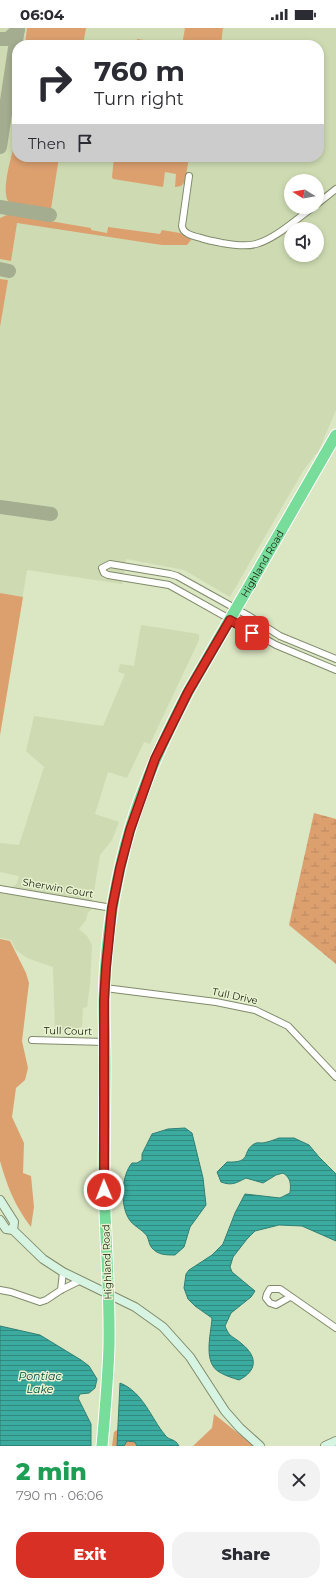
<!DOCTYPE html>
<meta charset="utf-8">
<style>
body{margin:0;font-family:Montserrat,sans-serif;background:#f2f2f3;color:#2b2b33;height:100vh;display:flex;flex-direction:column;font-size:15px;white-space:nowrap}
*{box-sizing:border-box;margin:0}
p{font-size:13px;color:#7c7c81}
.icon{flex:none;width:22px;height:22px;fill:none;stroke:currentColor;stroke-width:2;stroke-linecap:round;stroke-linejoin:round}
.map{position:relative;height:1418px;overflow:hidden}
.drawer{display:flex;flex-direction:column;background:#fff;flex:1}
.drawer>*{flex:none}
.hud{position:absolute;left:12px;top:12px;width:312px;height:122px;border-radius:16px;box-shadow:0 2px 6px #0003;background:#fff;color:#2b2b33;overflow:hidden}
.needle{width:26px;rotate:281deg}
.fabs{position:absolute;left:284px;top:146px;display:grid;gap:8px}
.fabs a{display:grid;place-items:center;width:40px;height:40px;border-radius:50%;background:#fff;box-shadow:0 2px 6px #0003;font-size:20px}
.pin{position:absolute;display:grid;place-items:center;width:34px;height:34px;color:#fff;margin:-17px;border-radius:8px;box-shadow:0 2px 6px #0006}
.me{position:absolute;width:44px;margin:-22px;rotate:359deg;stroke-linejoin:round;filter:drop-shadow(0 0 3px #0008)}
.turn{display:flex;align-items:center;gap:14px;height:84px;padding:0 16px;font-size:18px}
.turn .icon{width:52px;height:52px;stroke-width:2.5}
.turn b{display:block;font-size:28px;line-height:34px}
.then{display:flex;align-items:center;height:38px;padding:0 16px;background:#0003;gap:8px;font-size:15px}
.round{display:grid;place-items:center;flex:none;width:42px;height:42px;border-radius:16px;background:#f2f2f3}
.overview{display:flex;align-items:center;justify-content:space-between;height:68px;padding:0 16px}
h1{font-size:24px;font-weight:800;line-height:30px;color:#1e9e55}
.primary-button{display:flex;gap:8px;margin-top:auto;padding:8px 16px}
.primary-button a{flex:1;height:46px;border-radius:16px;background:#d93025;color:#fff;font-size:16px;font-weight:800;line-height:46px;text-align:center}
.primary-button a+a{background:#f2f2f3;color:#2b2b33}
.status{display:flex;justify-content:space-between;align-items:center;height:28px;padding:0 20px;background:#fff;direction:ltr}
.status svg{height:11px;fill:currentColor}
.map>svg:first-child{display:block}
.built{fill:#cedbb2;fill-rule:evenodd}
.grass{fill:#dca06f}
.wetland{fill:url(#wetland-marsh)}
.water{fill:url(#water-rules);stroke:#308074}
.lines{fill:none;stroke-linecap:round;stroke-linejoin:round}
.taxiway{stroke:#a4ad90;stroke-width:14}
.street-casing{stroke:#818b6b;stroke-width:8}
.secondary-casing{stroke:#818b6b;stroke-width:10}
.highway-casing{stroke:#fff;stroke-width:13}
.street{stroke:#fff;stroke-width:6}
.secondary{stroke:#d6f4e1;stroke-width:8}
.highway{stroke:#78dc9a;stroke-width:11}
.route-casing{stroke:#8d1f18;stroke-width:10}
.route{stroke:#d93025;stroke-width:7}
.labels{text-anchor:middle;dominant-baseline:central;stroke-width:3;stroke-linejoin:round;paint-order:stroke}
.street-label{font-size:10px;fill:#171b0f;stroke:#e8f3d0}
.water-label{font-size:11px;font-style:italic;fill:#054a43;stroke:#e8f3d0}
</style>
<div class="status"><b>06:04</b><svg viewBox="0 0 49 12"><path d="M0 12V9h3v3zM5 12V6h3v6zM10 12V3h3v9zM15 12V0h3v12zM26 1h20v11H26zM47 4h2v5h-2z"/></svg></div>
<div class="map">
<svg width="336" height="1418" viewBox="0 0 336 1418">
<defs>
<pattern id="wetland-marsh" width="20" height="14" patternUnits="userSpaceOnUse"><rect width="20" height="14" fill="#dca06f"/><path d="M1 5h8M5 5V1M11 12h8M15 12V8" fill="none" stroke="#bc895f"/></pattern>
<pattern id="water-rules" width="6" height="5" patternUnits="userSpaceOnUse"><rect width="6" height="5" fill="#3bab9f"/><path d="M0 2.5h6" fill="none" stroke="#318a80"/></pattern>
</defs>
<rect width="100%" height="100%" fill="#dbe6c3"/>
<g class="built">
<path d="M 0,0 L 336,0 L 336,382 L 319,422 L 303,443 L 230,569 L 184,542 L 126,531 L 122,556 L 27,542 L 0,707 ZM 17,17 L 319,17 L 319,129 L 17,129 ZM 291,153 L 317,153 L 317,179 L 291,179 ZM 291,201 L 317,201 L 317,227 L 291,227 Z"/>
<path d="M 141,597 L 199,606 L 199,612 L 150,716 L 144,714 L 127,750 L 108,744 L 95,786 L 119,794 L 112,812 L 100,827 L 91,882 L 88,884 L 86,892 L 79,901 L 87,908 L 92,917 L 90,957 L 87,979 L 83,980 L 82,998 L 78,1001 L 55,1002 L 53,939 L 27,930 L 16,922 L 11,912 L 0,910 L 0,864 L 7,865 L 17,855 L 19,848 L 0,844 L 0,815 L 19,817 L 44,739 L 26,723 L 34,688 L 103,698 L 125,646 L 118,644 L 120,636 L 134,638 Z"/>
</g>
<g class="grass">
<path d="M 27,0 L 86,0 L 83,17 L 25,17 Z"/>
<path d="M 185,0 L 223,0 L 221,17 L 182,17 Z"/>
<path d="M 137,11 L 177,17 L 137,17 Z"/>
<path d="M 17,111 L 17,129 L 59,129 L 51,181 C 41,179 17,178 9,174 C 0,165 12,123 17,111 Z"/>
<path d="M 114,129 L 189,129 L 185,154 L 181,158 L 175,159 L 176,146 L 165,144 L 163,159 L 113,151 L 112,149 Z"/>
<path d="M 9,186 L 91,200 L 91,202 L 107,205 L 108,199 L 160,206 L 162,202 L 180,205 L 190,210 L 191,212 L 187,217 L 162,217 L 142,214 L 17,195 L 11,233 L 0,231 L 0,190 Z"/>
<path d="M 0,251 L 8,252 L 0,299 Z"/>
<path d="M 0,565 L 23,569 L 0,707 Z"/>
<path d="M 0,911 L 10,913 L 26,945 L 29,955 L 22,1013 L 28,1040 L 25,1052 L 16,1060 L 12,1089 L 24,1115 L 23,1145 L 31,1148 L 34,1179 L 31,1199 C 14,1176 8,1160 0,1133 Z"/>
<path d="M 214,1386 L 254,1418 L 193,1418 L 212,1400 Z"/>
<path d="M 121,1399 L 136,1415 L 137,1418 L 112,1418 L 114,1404 Z"/>
</g>
<path class="wetland" d="M 314,785 L 336,791 L 336,936 L 289,897 Z"/>
<g class="water">
<path d="M 185,1100 L 192,1105 L 203,1150 L 206,1177 L 190,1199 L 184,1219 L 175,1227 C 166,1227 158,1227 152,1220 C 149,1217 149,1212 147,1208 C 142,1201 133,1198 129,1191 C 120,1177 121,1148 132,1135 L 137,1135 L 142,1132 L 142,1126 L 152,1106 L 168,1101 Z"/>
<path d="M 279,1110 L 294,1110 L 309,1117 L 319,1129 L 336,1146 L 336,1213 L 302,1198 L 279,1197 L 255,1203 L 247,1211 L 233,1229 L 230,1239 L 232,1244 L 255,1263 L 251,1269 L 231,1285 L 225,1298 C 226,1301 228,1304 229,1306 C 233,1310 238,1312 242,1316 C 258,1329 257,1343 239,1352 C 233,1350 226,1348 221,1345 C 202,1336 211,1307 212,1290 L 195,1278 L 188,1271 L 184,1260 L 186,1246 L 189,1242 L 212,1227 L 223,1216 L 235,1185 L 245,1166 L 280,1170 L 290,1165 C 291,1156 291,1150 283,1145 L 276,1147 L 263,1155 L 246,1150 C 236,1155 232,1158 221,1154 L 217,1144 L 227,1134 C 253,1135 241,1124 254,1116 C 257,1114 260,1115 263,1115 C 268,1114 274,1112 279,1110 Z"/>
<path d="M 0,1298 L 40,1307 L 81,1332 L 89,1338 L 97,1351 L 95,1360 L 89,1365 L 80,1366 L 78,1370 L 91,1396 L 91,1418 L 0,1418 Z"/>
<path d="M 120,1355 C 143,1364 151,1390 165,1407 C 169,1413 175,1410 179,1418 L 137,1418 L 135,1414 L 127,1413 L 124,1418 L 117,1418 Z"/>
</g>
<g class="lines">
<g class="taxiway">
<path d="M 0,11 L 8,11 L 18,2"/>
<path d="M 0,119 L 18,0"/>
<path d="M 0,179 L 50,187"/>
<path d="M 0,241 L 9,243"/>
<path d="M 0,479 L 51,486"/>
</g>
<defs>
<g id="street">
<path d="M 189,148 L 182,198 C 183,206 193,208 201,210 C 208,213 215,213 222,215 C 233,217 245,219 256,216 C 275,211 297,191 313,179"/>
<path d="M 317,176 L 336,161"/>
<path d="M 336,631 L 280,608 L 249,588 L 177,548 L 170,546 L 110,536 L 102,540 L 104,545 L 108,547 L 169,557 L 276,617 L 336,642"/>
<path d="M 0,861 L 112,880"/>
<path d="M 105,960 L 216,974 L 255,982 L 288,998 L 336,1049"/>
<path d="M 32,1012 L 105,1014"/>
<path d="M 0,1262 L 11,1264 L 40,1274 L 46,1272 L 61,1262 L 79,1253"/>
<path d="M 61,1262 L 63,1244"/>
<path d="M 290,1269 L 276,1277 L 270,1275 L 266,1270 L 267,1266 L 270,1261 L 280,1261 L 336,1300"/>
</g>
<g id="secondary">
<path d="M 0,1172 L 14,1194 L 13,1202"/>
<path d="M 0,1192 L 6,1201 L 13,1202 L 43,1231 L 63,1244 L 135,1279 L 163,1299 L 190,1329 L 225,1383 L 240,1400 L 260,1418"/>
<path d="M 325,1418 L 336,1413"/>
</g>
<g id="highway">
<path id="s1" d="M 102,1418 C 105,1385 108,1351 109,1318 C 110,1262 105,1207 104,1152 C 104,1115 105,1077 105,1040 C 105,1018 104,996 104,974 C 105,929 110,884 120,840 C 133,778 159,720 188,664 L 336,407"/>
</g>
</defs>
<use href="#street" class="street-casing"/>
<use href="#secondary" class="secondary-casing"/>
<use href="#highway" class="highway-casing"/>
<use href="#street" class="street"/>
<use href="#secondary" class="secondary"/>
<use href="#highway" class="highway"/>
</g>
<g class="lines">
<defs>
<path id="route" d="M 104,1162 L 104,972 L 106,939 L 112,880 L 120,840 L 130,802 L 155,731 L 188,664 L 230,592 L 252,605"/>
</defs>
<use href="#route" class="route-casing"/>
<use href="#route" class="route"/>
</g>
<g class="labels">
<g class="street-label">
<text stroke="none"><textPath href="#s1" startOffset="917">Highland Road</textPath></text>
<text transform="translate(58 860) rotate(10)">Sherwin Court</text>
<text transform="translate(235 968) rotate(12)">Tull Drive</text>
<text transform="translate(68 1003) rotate(1)">Tull Court</text>
<text transform="translate(107 1234) rotate(-92)">Highland Road</text>
</g>
<g class="water-label">
<text x="40" y="1348">Pontiac<tspan x="40" dy="13">Lake</tspan></text>
</g>
</g>
</svg>
<div class="fabs">
<a><svg class="needle" viewBox="-14 -14 28 28"><path d="M0-13l5 13h-10z" fill="#e53935"/><path d="M0 13l5-13h-10z" fill="#7c7c81"/></svg></a>
<a><svg class="icon" aria-label="sound" viewBox="0 0 24 24"><path d="M4 9h4l5-4v14l-5-4H4zM17 9q2 3 0 6"/></svg></a>
</div>
<div class="pin" style="left:252px;top:605px;background:#d93025"><svg class="icon" aria-label="arrive" viewBox="0 0 24 24"><path d="M6 21V4h12l-3 4 3 4H6"/></svg></div>
<svg class="me" style="left:104px;top:1162px" viewBox="-20 -20 40 40"><circle r="17" fill="#d93025" stroke="#fff" stroke-width="3"/><path d="M0-11L8 9 0 5-8 9z" fill="#fff"/></svg>
<div class="hud">
<div class="turn"><svg class="icon" aria-label="right" viewBox="0 0 24 24"><path d="M7 20v-9h11M14 6l5 5-5 5"/></svg><div><b>760 m</b>Turn right</div></div>
<div class="then">Then<svg class="icon" aria-label="arrive" viewBox="0 0 24 24"><path d="M6 21V4h12l-3 4 3 4H6"/></svg></div>
</div>
</div>
<section class="drawer">
<div class="overview"><div><h1>2 min</h1><p>790 m · 06:06</p></div><a class="round"><svg class="icon" aria-label="close" viewBox="0 0 24 24"><path d="M6 6l12 12M18 6L6 18"/></svg></a></div>
<div class="primary-button"><a>Exit</a><a>Share</a></div>
</section>
